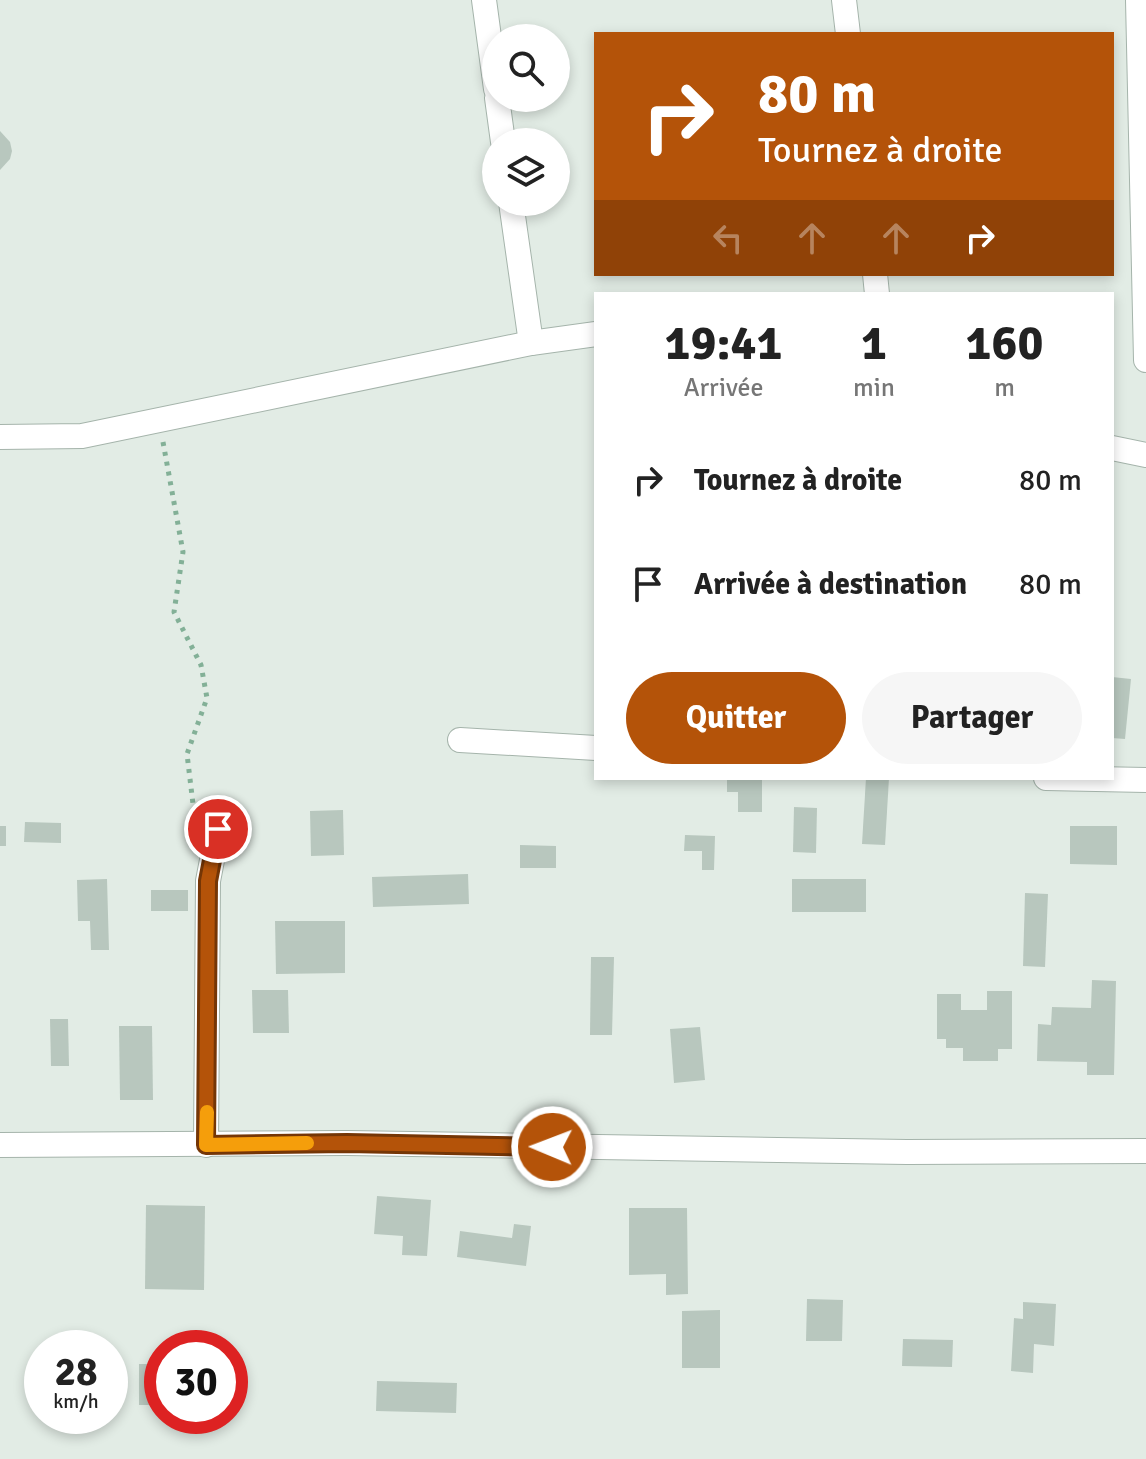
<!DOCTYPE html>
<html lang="fr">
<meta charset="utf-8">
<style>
body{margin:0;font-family:Signika,sans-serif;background:#f6f6f6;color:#222;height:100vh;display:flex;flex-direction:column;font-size:30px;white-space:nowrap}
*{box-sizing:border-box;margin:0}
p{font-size:26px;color:#767676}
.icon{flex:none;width:44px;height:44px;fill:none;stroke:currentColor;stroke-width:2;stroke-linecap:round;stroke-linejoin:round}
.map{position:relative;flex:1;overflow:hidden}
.details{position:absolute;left:594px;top:292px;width:520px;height:488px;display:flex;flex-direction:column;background:#fff;border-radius:0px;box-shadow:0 4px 12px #0003}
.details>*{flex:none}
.hud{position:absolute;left:594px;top:32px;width:520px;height:244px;border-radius:0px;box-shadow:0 4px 12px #0003;background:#b45309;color:#fff;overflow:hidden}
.controls{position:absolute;left:482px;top:24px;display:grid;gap:16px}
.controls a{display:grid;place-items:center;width:88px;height:88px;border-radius:50%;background:#fff;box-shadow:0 4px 12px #0003;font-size:40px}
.speed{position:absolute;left:24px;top:1330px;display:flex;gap:16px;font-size:40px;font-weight:700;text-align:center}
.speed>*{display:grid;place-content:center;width:104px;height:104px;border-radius:50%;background:#fff;box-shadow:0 4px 12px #0003;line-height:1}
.speed small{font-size:20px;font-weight:400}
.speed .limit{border:12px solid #d22;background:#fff;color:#111}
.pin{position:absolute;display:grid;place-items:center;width:68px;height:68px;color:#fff;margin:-34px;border:4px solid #fff;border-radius:50%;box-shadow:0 2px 8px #0007}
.me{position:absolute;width:88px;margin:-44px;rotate:271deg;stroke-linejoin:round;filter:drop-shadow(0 0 6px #0008)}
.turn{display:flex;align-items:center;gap:28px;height:168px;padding:0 32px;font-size:36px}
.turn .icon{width:104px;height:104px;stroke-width:2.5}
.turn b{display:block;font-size:56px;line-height:68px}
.lanes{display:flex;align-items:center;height:76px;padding:0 32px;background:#0003;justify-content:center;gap:40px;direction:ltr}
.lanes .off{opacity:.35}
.eta{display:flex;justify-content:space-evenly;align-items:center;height:136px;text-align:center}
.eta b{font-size:48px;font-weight:700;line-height:56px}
.button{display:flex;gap:16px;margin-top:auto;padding:16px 32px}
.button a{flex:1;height:92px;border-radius:48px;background:#b45309;color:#fff;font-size:32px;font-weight:700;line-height:92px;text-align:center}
.button a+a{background:#f6f6f6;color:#222}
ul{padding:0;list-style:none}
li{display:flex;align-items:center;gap:24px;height:104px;padding:0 32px}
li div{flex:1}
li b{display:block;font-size:30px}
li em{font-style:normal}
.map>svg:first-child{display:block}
.building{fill:#b8c7be}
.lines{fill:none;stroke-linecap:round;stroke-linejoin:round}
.minor-casing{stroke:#a5b4ab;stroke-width:26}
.path{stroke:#83b097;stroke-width:5;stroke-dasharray:4 6;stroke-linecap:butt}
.minor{stroke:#fff;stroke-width:24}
.route-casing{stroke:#753606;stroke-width:20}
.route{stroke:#b45309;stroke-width:14}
.slow{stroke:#f59e0b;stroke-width:14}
</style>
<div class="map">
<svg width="1146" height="1459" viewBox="0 0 1146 1459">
<rect width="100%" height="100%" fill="#e2ece5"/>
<g class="building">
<path d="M 0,131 L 10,142 L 12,151 L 10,159 L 0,170 Z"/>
<path d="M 1112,677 L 1131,679 L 1125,739 L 1112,738 Z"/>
<path d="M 727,778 L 762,778 L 762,812 L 738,812 L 738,792 L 727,792 Z"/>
<path d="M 866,778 L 889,778 L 885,845 L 862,844 Z"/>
<path d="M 794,807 L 817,808 L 816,853 L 793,852 Z"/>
<path d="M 343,810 L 344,855 L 311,856 L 310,811 Z"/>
<path d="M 25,822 L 61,823 L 61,843 L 24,842 Z"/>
<rect x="0" y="826" width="6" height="20"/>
<path d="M 1070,826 L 1117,826 L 1117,865 L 1070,864 Z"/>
<path d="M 685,835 L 715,836 L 714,870 L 702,870 L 702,851 L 684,851 Z"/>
<path d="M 520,845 L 556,846 L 556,868 L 520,868 Z"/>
<path d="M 468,874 L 469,904 L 373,907 L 372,877 Z"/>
<path d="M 107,879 L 109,950 L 91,950 L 90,921 L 78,921 L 77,880 Z"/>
<rect x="792" y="879" width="74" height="33"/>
<rect x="151" y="890" width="37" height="21"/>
<path d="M 1025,893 L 1048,894 L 1045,967 L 1023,966 Z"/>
<path d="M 275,921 L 345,921 L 345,973 L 276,974 Z"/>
<path d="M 591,957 L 614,957 L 612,1035 L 590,1035 Z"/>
<path d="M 1092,980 L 1116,981 L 1114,1075 L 1087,1075 L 1087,1062 L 1037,1061 L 1038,1024 L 1051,1025 L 1052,1007 L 1091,1008 Z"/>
<path d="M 252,990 L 288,990 L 289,1033 L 253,1033 Z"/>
<path d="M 987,991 L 1012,991 L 1012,1049 L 998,1049 L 998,1061 L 963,1061 L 963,1048 L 946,1048 L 946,1039 L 937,1039 L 937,994 L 961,994 L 961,1010 L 987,1010 Z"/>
<path d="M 50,1019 L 68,1019 L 69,1066 L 51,1066 Z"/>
<path d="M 119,1026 L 152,1026 L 153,1100 L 120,1100 Z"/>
<path d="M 700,1027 L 705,1080 L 674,1083 L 670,1029 Z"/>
<path d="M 377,1196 L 431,1200 L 427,1256 L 402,1255 L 403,1236 L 374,1234 Z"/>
<path d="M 146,1205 L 205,1206 L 204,1290 L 145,1289 Z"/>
<path d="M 629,1208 L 687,1208 L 688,1294 L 666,1295 L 666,1274 L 629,1275 Z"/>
<path d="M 514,1224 L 531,1226 L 526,1266 L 457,1257 L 460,1231 L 512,1238 Z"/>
<path d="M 807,1299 L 843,1300 L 842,1341 L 806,1341 Z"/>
<path d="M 1023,1302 L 1056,1304 L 1054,1346 L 1034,1344 L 1033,1373 L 1011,1371 L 1014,1318 L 1023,1319 Z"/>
<path d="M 720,1310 L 720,1368 L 682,1368 L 682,1311 Z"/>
<path d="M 903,1339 L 953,1340 L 952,1367 L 902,1366 Z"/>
<rect x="30" y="1359" width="12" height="31"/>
<rect x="139" y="1364" width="23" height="41"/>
<path d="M 377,1381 L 457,1383 L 456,1413 L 376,1411 Z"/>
</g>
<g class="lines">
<defs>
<g id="minor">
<path d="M 484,0 L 496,89"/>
<path d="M 844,0 L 848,34"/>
<path d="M 1138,0 L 1146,360"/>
<path d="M 497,98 L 503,142"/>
<path d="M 511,202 L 531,343"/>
<path d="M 875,274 L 877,294"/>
<path d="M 0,437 L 82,436 L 531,343 L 596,334"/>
<path d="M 1112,448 L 1146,455"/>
<path d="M 460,740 L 596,748"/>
<path d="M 1046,778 L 1146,780"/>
<path d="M 0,1145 L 347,1143 L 907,1152 L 1146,1151"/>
<path d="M 206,1145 L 208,881 L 218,829"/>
</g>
</defs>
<use href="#minor" class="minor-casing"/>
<path class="path" d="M 163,442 L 183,552 L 174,612 L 201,665 L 207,698 L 187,754 L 193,804 L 200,812"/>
<use href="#minor" class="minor"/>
</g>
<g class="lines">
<defs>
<path id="route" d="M 218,829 L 208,881 L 206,1145 L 347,1143 L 552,1147"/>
</defs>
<use href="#route" class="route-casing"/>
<use href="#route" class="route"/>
<path class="slow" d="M 207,1112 L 206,1145 L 307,1143"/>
</g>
</svg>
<div class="controls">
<a><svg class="icon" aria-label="search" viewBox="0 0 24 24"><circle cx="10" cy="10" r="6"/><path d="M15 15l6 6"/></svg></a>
<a><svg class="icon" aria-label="layers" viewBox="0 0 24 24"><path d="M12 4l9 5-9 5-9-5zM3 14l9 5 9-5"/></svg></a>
</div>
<div class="speed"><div>28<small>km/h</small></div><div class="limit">30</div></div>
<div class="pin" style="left:218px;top:829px;background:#d93025"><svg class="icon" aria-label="arrive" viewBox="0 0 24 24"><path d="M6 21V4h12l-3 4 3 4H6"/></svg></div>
<svg class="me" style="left:552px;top:1147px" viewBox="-20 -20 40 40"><circle r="17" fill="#b45309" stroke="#fff" stroke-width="3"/><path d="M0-11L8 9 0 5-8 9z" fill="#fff"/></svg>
<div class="hud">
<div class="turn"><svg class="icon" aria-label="right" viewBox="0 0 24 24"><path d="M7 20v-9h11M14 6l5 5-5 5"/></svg><div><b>80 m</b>Tournez à droite</div></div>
<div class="lanes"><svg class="icon off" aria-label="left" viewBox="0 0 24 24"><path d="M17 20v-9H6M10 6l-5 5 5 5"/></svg><svg class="icon off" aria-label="ahead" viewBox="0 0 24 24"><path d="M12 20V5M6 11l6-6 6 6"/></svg><svg class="icon off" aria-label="ahead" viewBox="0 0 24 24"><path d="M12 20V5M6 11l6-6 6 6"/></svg><svg class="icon" aria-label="right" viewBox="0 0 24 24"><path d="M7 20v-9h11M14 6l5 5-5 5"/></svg></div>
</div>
<section class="details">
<div class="eta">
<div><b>19:41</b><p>Arrivée</p></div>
<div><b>1</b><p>min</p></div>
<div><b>160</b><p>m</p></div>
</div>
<ul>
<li><svg class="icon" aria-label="right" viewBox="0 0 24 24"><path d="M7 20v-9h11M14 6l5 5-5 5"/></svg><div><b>Tournez à droite</b></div><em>80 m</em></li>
<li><svg class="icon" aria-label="arrive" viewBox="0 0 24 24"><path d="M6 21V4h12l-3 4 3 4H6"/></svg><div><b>Arrivée à destination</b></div><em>80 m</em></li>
</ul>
<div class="button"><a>Quitter</a><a>Partager</a></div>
</section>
</div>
